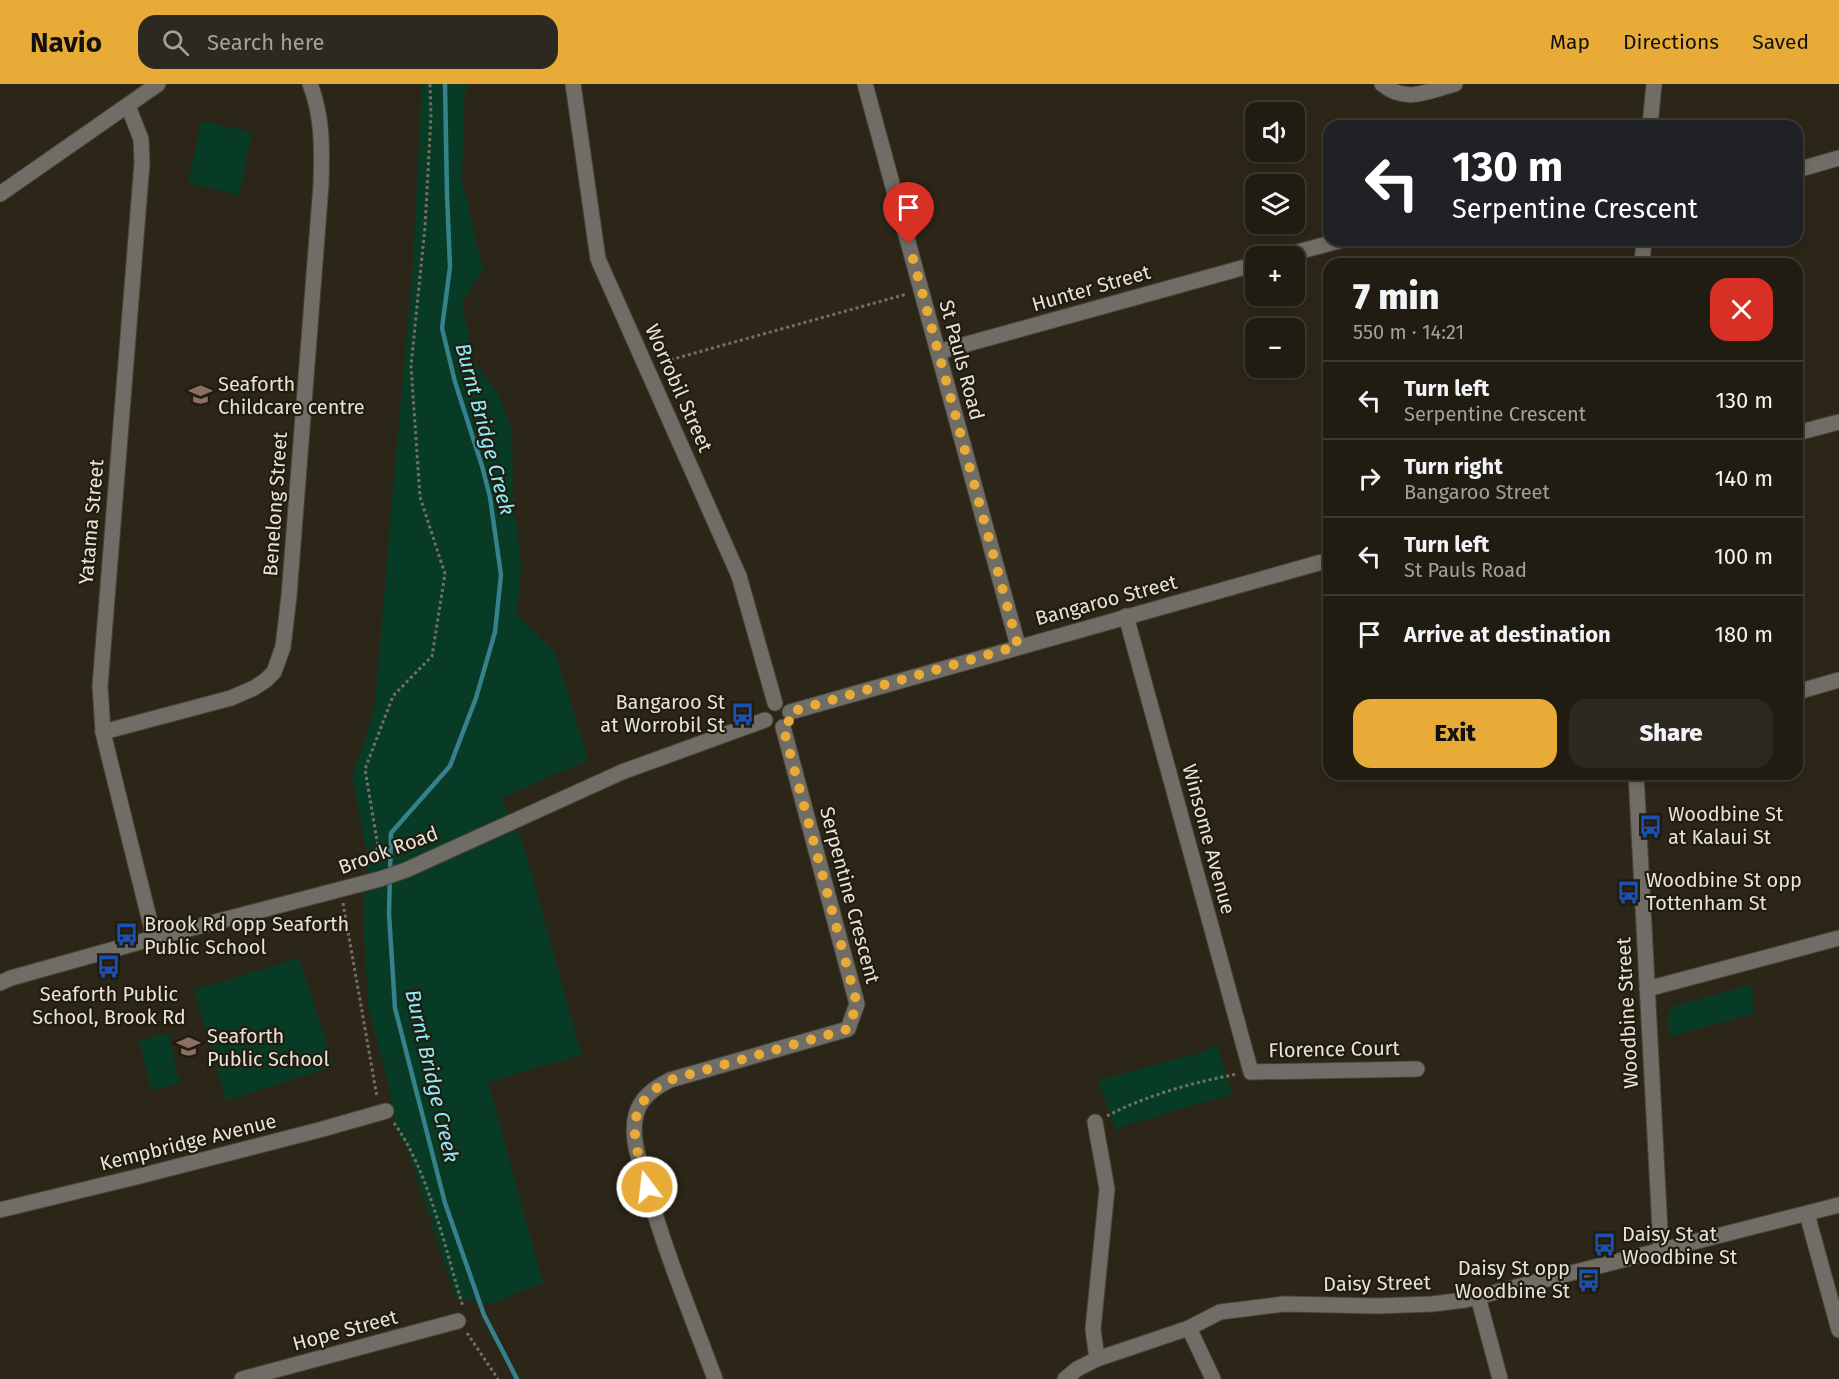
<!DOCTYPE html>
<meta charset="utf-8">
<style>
body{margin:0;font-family:"Fira Sans",sans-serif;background:#2d2920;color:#f1f3f6;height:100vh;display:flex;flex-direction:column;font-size:22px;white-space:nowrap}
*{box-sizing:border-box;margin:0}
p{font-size:20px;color:#a2a19f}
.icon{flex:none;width:33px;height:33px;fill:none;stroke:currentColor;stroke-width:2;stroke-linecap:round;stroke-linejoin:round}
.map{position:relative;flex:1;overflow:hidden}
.sheet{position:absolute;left:1323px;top:174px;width:480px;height:522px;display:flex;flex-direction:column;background:#211c12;border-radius:18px;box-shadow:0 3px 9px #0003,0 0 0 2px #3e3a32}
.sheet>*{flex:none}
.guide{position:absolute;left:1323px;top:36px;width:480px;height:126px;border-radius:18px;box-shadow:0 3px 9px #0003,0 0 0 2px #3e3a32;background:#202124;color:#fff;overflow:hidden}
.controls{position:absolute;left:1245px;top:18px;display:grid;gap:12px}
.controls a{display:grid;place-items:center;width:60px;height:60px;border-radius:12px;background:#211c12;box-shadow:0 3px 9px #0003,0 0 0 2px #3e3a32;font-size:30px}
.pin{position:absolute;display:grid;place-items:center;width:51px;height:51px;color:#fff;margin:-62px -26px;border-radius:50% 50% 50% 0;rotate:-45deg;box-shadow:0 0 6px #0007}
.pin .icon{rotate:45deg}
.me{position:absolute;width:66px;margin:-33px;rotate:345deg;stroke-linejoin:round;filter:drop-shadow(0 0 4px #0008)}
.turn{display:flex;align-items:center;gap:21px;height:126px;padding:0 30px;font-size:27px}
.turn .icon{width:78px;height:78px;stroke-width:2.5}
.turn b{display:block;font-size:42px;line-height:51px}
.round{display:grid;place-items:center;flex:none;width:63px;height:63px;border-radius:18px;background:#2d2920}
.headline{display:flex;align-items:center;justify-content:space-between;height:102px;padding:0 30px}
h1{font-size:36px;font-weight:800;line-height:45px}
.cta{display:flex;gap:12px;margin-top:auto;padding:12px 30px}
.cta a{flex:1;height:69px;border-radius:18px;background:#e8ab37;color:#111;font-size:24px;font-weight:800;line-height:69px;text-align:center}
.cta a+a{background:#2d2920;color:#f1f3f6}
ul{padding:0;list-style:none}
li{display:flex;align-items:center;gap:18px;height:78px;padding:0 30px;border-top:2px solid #3e3a32}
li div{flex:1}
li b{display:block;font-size:22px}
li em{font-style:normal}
header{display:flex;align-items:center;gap:36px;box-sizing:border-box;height:84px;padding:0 30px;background:#e8ab37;color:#111}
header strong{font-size:28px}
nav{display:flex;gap:33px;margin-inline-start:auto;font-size:21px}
.search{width:420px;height:54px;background:#2d2920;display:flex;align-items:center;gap:15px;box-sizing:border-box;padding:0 21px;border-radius:18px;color:#a2a19f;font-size:22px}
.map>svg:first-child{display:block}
.green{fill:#073b25}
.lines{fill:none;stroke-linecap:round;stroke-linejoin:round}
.stream{stroke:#36818c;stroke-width:4.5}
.minor-casing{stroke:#4a4437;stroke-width:17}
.path{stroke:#746f63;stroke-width:3;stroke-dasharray:3 3;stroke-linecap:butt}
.minor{stroke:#706d66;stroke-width:15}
.route{stroke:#e8ab37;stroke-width:10;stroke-dasharray:0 18}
.labels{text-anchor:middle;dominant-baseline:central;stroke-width:4.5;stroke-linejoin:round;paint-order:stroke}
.street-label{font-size:20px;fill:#e7e3db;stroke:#221c0f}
.poi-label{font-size:20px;fill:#e7e3db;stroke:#221c0f;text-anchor:start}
.water-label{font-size:21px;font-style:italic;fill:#8cecfb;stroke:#221c0f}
</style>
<header>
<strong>Navio</strong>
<div class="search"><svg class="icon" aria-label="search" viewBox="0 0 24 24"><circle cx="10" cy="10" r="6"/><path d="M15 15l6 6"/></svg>Search here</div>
<nav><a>Map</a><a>Directions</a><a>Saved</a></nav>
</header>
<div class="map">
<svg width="1839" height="1295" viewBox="0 0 1839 1295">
<rect width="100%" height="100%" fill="#2c2618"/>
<g class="green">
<path d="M 422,0 L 468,0 L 464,18 L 462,96 L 483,186 L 462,218 L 473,276 L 499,311 L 512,347 L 513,420 L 522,481 L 517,531 L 555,567 L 588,676 L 501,714 L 522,757 L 582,971 L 488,998 L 543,1199 L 490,1220 L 456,1214 L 407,1063 L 398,1051 L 389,1002 L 368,922 L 363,825 L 368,773 L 352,694 L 374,627 L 413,177 Z"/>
<path d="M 201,37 L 252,48 L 239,111 L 188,99 Z"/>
<path d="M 299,874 L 334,982 L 226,1017 L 194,906 Z"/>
<path d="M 1752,900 L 1754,930 L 1669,953 L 1668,929 L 1672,923 Z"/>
<path d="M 168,949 L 180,1000 L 151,1006 L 139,956 Z"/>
<path d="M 1216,958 L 1232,1010 L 1123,1042 L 1117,1049 L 1098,996 L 1208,967 Z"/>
</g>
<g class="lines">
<path class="stream" d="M 445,0 L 447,111 L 450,183 L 442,244 L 455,298 L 482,382 L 490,413 L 501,491 L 495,548 L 476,614 L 450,682 L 391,749 L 389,830 L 395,924 L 445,1119 L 484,1231 L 517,1295"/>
<defs>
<g id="minor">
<path d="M 573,0 L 598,175 L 739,492 L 775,619"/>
<path d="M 865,0 L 1018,562"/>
<path d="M 1382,0 C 1406,20 1428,7 1455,0"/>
<path d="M 128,22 L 141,55 L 142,79 L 100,602 L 103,648 L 109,673 L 154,854"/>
<path d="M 1650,42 L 1654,0"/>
<path d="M 1797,86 L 1839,74"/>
<path d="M 0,110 L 158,0"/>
<path d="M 1283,172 L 1342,156"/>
<path d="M 1642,180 L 1644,156"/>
<path d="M 938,268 L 1256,180"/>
<path d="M 1797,349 L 1839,338"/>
<path d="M 1126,532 L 1251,988 L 1417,985"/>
<path d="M 1797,608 L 1839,596"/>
<path d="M 790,628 L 1329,476"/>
<path d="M 103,648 L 231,614 L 254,604 L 266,596 L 274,588 L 283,563 L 289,512 L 321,101 C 322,66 323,33 310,0"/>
<path d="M 1636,690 L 1661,1165"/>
<path d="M 0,899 L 11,894 L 154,854 L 380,795 L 406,786 L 622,688 L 765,636"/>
<path d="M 1647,905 L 1839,854"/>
<path d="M 1095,1038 L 1107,1105 L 1093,1245 L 1097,1275"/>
<path d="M 0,1126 L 136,1093 L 319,1046 L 386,1027"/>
<path d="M 1807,1130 L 1839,1246"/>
<path d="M 1478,1213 L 1500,1295"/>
<path d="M 1189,1244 L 1213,1295"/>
<path d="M 242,1295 L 458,1237"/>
<path d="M 715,1295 C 691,1230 664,1166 646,1099 C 640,1077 630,1054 636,1031 C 640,1014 654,1004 670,996 L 848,945 L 857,920 L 783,643"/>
<path d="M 1065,1295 L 1077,1285 L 1097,1275 L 1189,1244 L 1220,1228 L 1284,1220 L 1378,1222 L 1432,1220 L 1465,1216 L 1839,1121"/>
</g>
</defs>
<use href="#minor" class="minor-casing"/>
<g class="path">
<path d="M 659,279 L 907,210"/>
<path d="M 367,782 L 378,763 L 365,685 L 393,612 L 432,572 L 445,490 L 420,413 L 411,282 L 425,143 L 431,32 L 430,0"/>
<path d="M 343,819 L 377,1013"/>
<path d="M 1107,1032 C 1147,1011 1194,998 1238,990"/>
<path d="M 394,1039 C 428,1085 446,1167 463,1223"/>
<path d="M 467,1249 L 498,1295"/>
</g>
<use href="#minor" class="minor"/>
</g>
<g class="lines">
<path class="route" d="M 647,1103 C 635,1059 619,1022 670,996 L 848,945 L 857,920 L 783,643 L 790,636 L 790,628 L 1018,562 L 909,160"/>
</g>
<defs>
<symbol id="school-bare" viewBox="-9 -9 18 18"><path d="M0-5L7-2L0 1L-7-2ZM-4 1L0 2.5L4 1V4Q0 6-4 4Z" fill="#8d6e63" stroke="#221c0f" stroke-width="2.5" paint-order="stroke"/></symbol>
<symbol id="bus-bare" viewBox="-9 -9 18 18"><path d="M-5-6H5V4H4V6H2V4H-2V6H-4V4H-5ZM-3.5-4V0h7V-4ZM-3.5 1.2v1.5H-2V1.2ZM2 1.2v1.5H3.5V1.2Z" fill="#1a4fb4" stroke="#221c0f" stroke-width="2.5" paint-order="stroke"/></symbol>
</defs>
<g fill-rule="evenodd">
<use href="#school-bare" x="184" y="294" width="33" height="33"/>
<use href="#bus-bare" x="726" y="614" width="33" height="33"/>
<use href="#bus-bare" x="1634" y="726" width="33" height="33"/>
<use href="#bus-bare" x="1612" y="792" width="33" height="33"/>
<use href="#bus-bare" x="110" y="834" width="33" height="33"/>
<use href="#bus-bare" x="92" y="866" width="33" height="33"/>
<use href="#school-bare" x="172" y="946" width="33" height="33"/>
<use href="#bus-bare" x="1588" y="1144" width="33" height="33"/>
<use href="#bus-bare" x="1572" y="1180" width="33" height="33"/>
</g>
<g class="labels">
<g class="street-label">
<text transform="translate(1091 204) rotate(-16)">Hunter Street</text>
<text transform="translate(962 276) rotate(75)">St Pauls Road</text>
<text transform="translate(679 304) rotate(66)">Worrobil Street</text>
<text transform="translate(275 420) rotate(-86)">Benelong Street</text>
<text transform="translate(91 438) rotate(-85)">Yatama Street</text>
<text transform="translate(1106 516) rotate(-15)">Bangaroo Street</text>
<text transform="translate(1209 755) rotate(75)">Winsome Avenue</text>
<text transform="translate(388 766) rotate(-20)">Brook Road</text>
<text transform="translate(850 811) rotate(75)">Serpentine Crescent</text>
<text transform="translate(1627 929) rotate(-93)">Woodbine Street</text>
<text transform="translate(1334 965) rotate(-1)">Florence Court</text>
<text transform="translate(188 1058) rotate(-14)">Kempbridge Avenue</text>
<text transform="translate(1377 1199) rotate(-1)">Daisy Street</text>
<text transform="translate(345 1246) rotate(-15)">Hope Street</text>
</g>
<g class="poi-label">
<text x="218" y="300">Seaforth<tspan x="218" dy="23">Childcare centre</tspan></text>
<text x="725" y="618" text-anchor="end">Bangaroo St<tspan x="725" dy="23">at Worrobil St</tspan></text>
<text x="1668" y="730">Woodbine St<tspan x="1668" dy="23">at Kalaui St</tspan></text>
<text x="1646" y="796">Woodbine St opp<tspan x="1646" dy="23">Tottenham St</tspan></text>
<text x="144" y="840">Brook Rd opp Seaforth<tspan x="144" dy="23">Public School</tspan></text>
<text x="109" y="910" text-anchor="middle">Seaforth Public<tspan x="109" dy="23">School, Brook Rd</tspan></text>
<text x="207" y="952">Seaforth<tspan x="207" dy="23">Public School</tspan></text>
<text x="1622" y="1150">Daisy St at<tspan x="1622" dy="23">Woodbine St</tspan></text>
<text x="1570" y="1184" text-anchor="end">Daisy St opp<tspan x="1570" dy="23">Woodbine St</tspan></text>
</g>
<g class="water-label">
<text transform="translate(485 345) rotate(75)">Burnt Bridge Creek</text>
<text transform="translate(432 992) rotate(77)">Burnt Bridge Creek</text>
</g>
</g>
</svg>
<div class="controls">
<a><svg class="icon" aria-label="sound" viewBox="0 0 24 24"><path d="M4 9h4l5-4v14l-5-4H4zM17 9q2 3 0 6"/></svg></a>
<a><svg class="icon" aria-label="layers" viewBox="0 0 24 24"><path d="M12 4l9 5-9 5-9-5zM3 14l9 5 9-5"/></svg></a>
<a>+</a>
<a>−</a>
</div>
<div class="pin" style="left:909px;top:160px;background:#d93025"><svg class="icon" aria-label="arrive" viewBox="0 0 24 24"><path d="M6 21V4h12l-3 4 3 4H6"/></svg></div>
<svg class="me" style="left:647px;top:1103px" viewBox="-20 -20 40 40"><circle r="17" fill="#e8ab37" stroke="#fff" stroke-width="3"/><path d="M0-11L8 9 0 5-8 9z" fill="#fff"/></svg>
<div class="guide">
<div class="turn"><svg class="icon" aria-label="left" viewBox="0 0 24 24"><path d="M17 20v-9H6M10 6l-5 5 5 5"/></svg><div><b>130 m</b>Serpentine Crescent</div></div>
</div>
<section class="sheet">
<div class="headline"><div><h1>7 min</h1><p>550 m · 14:21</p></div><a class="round" style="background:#d93025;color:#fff"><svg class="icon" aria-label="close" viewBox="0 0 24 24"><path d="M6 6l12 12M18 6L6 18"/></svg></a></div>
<ul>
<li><svg class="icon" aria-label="left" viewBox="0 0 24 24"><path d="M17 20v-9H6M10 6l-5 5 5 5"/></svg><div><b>Turn left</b><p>Serpentine Crescent</p></div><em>130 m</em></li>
<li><svg class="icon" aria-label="right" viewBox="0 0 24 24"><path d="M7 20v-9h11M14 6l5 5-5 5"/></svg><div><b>Turn right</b><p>Bangaroo Street</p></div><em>140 m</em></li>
<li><svg class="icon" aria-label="left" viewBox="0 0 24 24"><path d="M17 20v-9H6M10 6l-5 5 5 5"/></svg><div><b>Turn left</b><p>St Pauls Road</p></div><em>100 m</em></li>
<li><svg class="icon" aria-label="arrive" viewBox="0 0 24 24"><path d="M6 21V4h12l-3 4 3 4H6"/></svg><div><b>Arrive at destination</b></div><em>180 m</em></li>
</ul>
<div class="cta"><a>Exit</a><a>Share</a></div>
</section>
</div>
